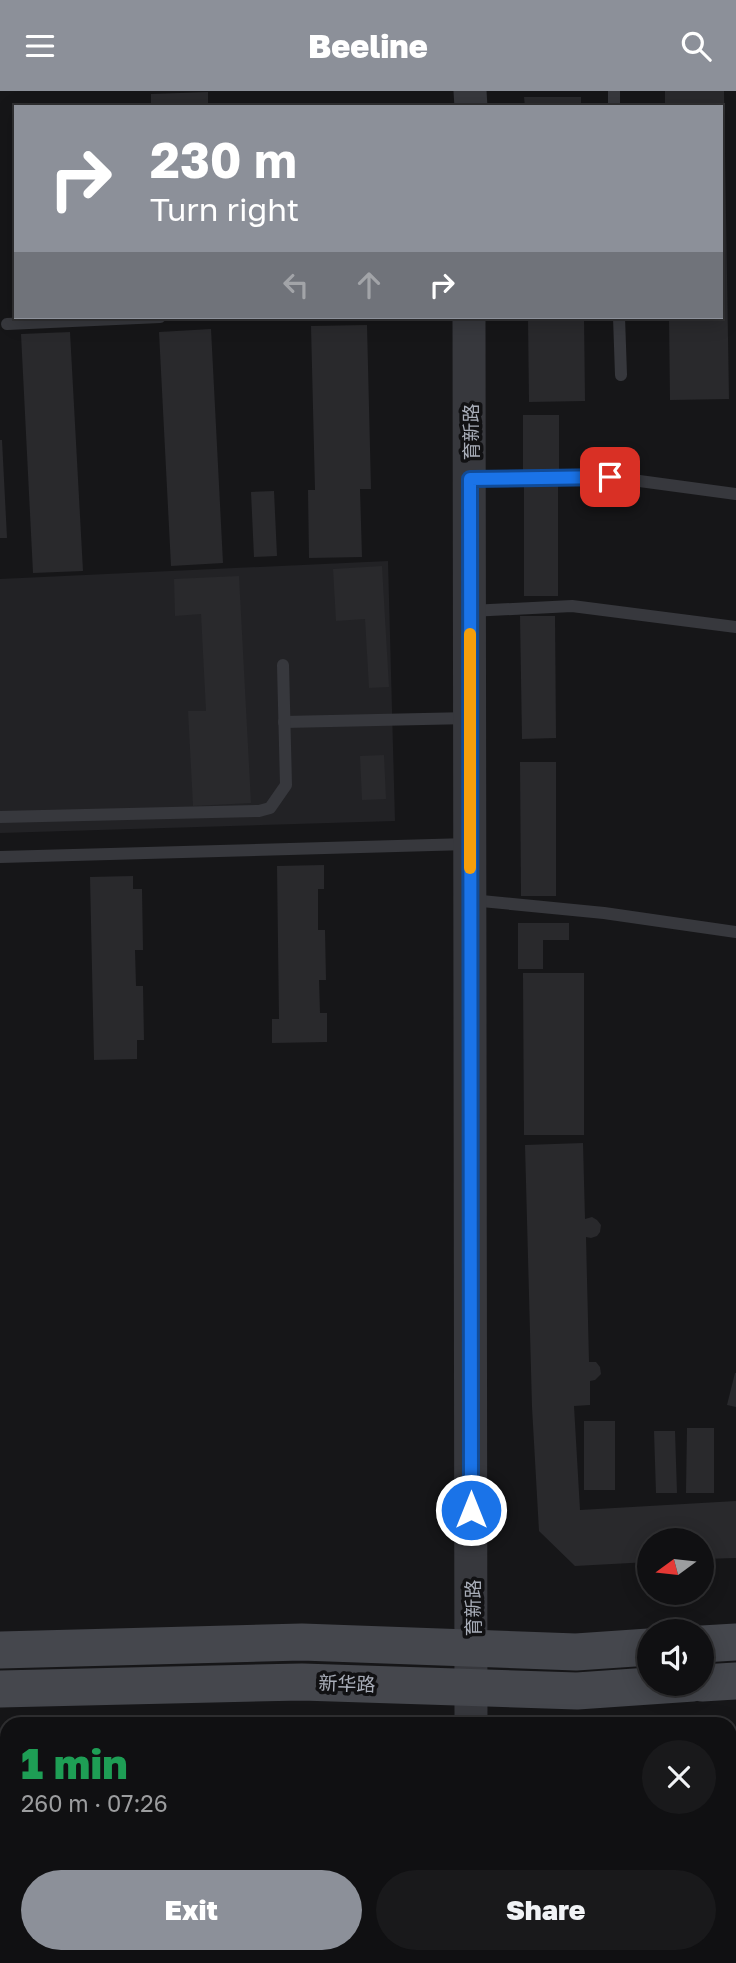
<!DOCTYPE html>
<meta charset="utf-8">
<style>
body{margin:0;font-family:"Golos Text","Noto Sans SC",sans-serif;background:#19191b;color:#f1f3f6;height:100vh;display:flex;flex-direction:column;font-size:26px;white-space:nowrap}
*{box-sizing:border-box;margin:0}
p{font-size:23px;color:#9c9d9f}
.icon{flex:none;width:38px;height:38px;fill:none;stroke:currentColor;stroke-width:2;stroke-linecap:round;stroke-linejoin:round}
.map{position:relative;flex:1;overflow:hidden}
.panel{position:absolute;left:0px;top:1626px;width:737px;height:247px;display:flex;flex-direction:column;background:#101012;border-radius:21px 21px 0 0;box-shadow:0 4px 18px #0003,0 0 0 2px #303032}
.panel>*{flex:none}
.hud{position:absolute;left:14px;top:14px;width:709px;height:214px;border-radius:0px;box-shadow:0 4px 18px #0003,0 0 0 2px #303032;background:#8c9099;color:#fff;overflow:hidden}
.needle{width:46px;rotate:255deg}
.controls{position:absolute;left:637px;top:1437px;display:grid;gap:14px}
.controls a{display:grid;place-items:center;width:77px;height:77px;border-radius:50%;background:#101012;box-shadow:0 4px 18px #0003,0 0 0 2px #303032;font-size:35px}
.pin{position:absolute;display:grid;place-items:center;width:60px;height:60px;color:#fff;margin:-30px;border-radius:14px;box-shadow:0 4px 10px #0006}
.me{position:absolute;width:77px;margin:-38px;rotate:0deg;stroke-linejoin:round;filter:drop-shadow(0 0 5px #0008)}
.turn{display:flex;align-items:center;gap:24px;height:147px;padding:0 21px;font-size:32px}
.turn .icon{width:91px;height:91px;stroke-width:2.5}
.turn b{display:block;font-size:49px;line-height:60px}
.lanes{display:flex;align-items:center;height:66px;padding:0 21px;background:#0003;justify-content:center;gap:35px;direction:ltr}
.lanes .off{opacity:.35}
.round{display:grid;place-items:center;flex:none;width:74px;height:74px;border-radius:37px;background:#19191b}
.overview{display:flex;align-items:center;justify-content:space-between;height:119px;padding:0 21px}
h1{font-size:42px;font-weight:800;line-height:52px;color:#1e9e55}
.button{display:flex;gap:14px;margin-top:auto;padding:14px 21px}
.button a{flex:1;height:80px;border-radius:42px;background:#8c9099;color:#fff;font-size:28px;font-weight:800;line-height:80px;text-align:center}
.button a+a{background:#19191b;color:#f1f3f6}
header{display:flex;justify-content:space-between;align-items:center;height:91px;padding:0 21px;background:#8c9099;color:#fff;font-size:32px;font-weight:800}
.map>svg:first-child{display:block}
.built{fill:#222225}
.building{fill:#29292c}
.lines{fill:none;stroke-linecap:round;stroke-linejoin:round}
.service{stroke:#37383d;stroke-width:12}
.tertiary{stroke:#37383d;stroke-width:33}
.secondary{stroke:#45474d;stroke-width:37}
.route-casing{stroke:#114b97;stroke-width:18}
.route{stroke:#1a73e8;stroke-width:12}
.slow{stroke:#f59e0b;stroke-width:12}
.labels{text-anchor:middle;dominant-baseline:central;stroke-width:7;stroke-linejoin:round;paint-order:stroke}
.street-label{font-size:19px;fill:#a8adb8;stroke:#111113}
</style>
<header><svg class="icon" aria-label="menu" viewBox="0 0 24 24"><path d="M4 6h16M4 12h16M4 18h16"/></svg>Beeline<svg class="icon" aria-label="search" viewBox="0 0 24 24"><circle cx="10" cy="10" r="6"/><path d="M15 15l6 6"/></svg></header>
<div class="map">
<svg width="736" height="1872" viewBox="0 0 736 1872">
<rect width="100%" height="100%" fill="#161618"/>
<path class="built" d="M 388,470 L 395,730 L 0,742 L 0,488 Z"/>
<g class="building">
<path d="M 665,0 L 724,0 L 729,308 L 670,309 L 669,226 L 721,226 L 721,16 L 665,16 Z"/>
<path d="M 208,1 L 208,16 L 151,16 L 151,3 Z"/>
<path d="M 524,6 L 581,6 L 581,16 L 525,16 Z"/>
<rect x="343" y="13" width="22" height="3"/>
<path d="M 528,226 L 584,226 L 585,310 L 529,311 Z"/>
<path d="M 367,234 L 371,398 L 360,398 L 362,466 L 309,467 L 308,399 L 315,399 L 311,235 Z"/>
<path d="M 211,238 L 223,472 L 171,475 L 159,241 Z"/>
<path d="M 70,241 L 83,480 L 33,482 L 21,243 Z"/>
<rect x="523" y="324" width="36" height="57"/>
<path d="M 0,349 L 2,349 L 7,447 L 0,447 Z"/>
<rect x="524" y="395" width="34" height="110"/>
<path d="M 274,400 L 277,465 L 254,466 L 251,401 Z"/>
<path d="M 382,475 L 389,596 L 369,597 L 365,528 L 336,530 L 333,478 Z"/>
<path d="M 239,485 L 251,712 L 193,715 L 188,620 L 206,620 L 201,523 L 175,525 L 174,488 Z"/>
<path d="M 520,525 L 555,525 L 556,647 L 522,648 Z"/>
<path d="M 384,664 L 386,708 L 362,709 L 360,665 Z"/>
<path d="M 520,671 L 556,671 L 556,805 L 521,805 Z"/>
<path d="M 324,774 L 324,798 L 318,798 L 318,839 L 325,839 L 326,889 L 319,889 L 320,922 L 327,922 L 327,951 L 272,952 L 272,928 L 279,928 L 277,775 Z"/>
<path d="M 133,785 L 133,798 L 142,798 L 143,859 L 135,859 L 136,895 L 143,895 L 144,949 L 137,949 L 137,968 L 94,969 L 90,786 Z"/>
<path d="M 518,832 L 569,832 L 569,849 L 543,849 L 543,878 L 518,878 Z"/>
<path d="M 523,882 L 584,882 L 584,1044 L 524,1044 Z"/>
<path d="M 583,1052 L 585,1128 L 592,1126 L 597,1129 L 601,1134 L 600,1141 L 597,1145 L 591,1147 L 586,1146 L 589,1271 L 596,1271 L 600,1276 L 601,1283 L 595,1289 L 590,1290 L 590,1314 L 574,1315 L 580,1419 L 736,1410 L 736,1467 L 702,1468 L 702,1449 L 649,1449 L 649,1471 L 575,1475 L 539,1440 L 532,1316 L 525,1054 Z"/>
<path d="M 735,1282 L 736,1282 L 736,1316 L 727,1314 Z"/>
<rect x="584" y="1330" width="31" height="69"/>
<path d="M 687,1337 L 714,1337 L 714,1402 L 686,1402 Z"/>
<path d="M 654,1340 L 675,1340 L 677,1402 L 656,1402 Z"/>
</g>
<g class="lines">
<g class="service">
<path d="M 614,0 L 614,16"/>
<path d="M 619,226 L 621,284"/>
<path d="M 7,233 L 160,226"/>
<path d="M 470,388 L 610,386 L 736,403"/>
<path d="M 470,520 L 572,515 L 736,536"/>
<path d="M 284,631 L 470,627"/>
<path d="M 0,726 L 259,720 L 270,717 L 286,694 L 283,574"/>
<path d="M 0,766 L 468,753"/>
<path d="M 471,809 L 604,822 L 736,841"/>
</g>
<g class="tertiary">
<path d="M 470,0 L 471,16"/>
<path d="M 469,226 L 471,1633"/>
<path d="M 466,1872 L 466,1866"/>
</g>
<g class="secondary">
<path d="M 702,1553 L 736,1551"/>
<path d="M 0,1559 L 302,1551 L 576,1561 L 649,1556"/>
<path d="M 702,1592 L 736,1590"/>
<path d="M 0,1598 L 302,1591 L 577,1600 L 693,1592"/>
</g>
</g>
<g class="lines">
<defs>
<path id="route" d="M 471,1419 L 470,388 L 610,386"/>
</defs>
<use href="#route" class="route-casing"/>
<use href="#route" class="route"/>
<path class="slow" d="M 470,543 L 470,777"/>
</g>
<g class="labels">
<g class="street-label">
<text transform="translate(470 341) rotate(-90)">育新路</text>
<text transform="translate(472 1517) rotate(-90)">育新路</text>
<text transform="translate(347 1592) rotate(2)">新华路</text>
</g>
</g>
</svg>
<div class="controls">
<a><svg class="needle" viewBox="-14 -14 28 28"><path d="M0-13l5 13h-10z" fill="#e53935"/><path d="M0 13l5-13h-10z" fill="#9c9d9f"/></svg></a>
<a><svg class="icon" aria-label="sound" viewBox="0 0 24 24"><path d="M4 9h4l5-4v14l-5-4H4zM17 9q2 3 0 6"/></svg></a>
</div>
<div class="pin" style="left:610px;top:386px;background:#d93025"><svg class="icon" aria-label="arrive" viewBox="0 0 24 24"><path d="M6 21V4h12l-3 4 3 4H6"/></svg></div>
<svg class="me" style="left:471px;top:1419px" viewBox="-20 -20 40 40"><circle r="17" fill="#1a73e8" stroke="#fff" stroke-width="3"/><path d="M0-11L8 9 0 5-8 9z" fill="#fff"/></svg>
<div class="hud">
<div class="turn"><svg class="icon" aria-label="right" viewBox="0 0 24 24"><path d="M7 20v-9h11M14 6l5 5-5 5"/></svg><div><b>230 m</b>Turn right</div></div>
<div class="lanes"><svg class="icon off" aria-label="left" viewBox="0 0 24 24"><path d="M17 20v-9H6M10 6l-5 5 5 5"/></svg><svg class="icon off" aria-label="ahead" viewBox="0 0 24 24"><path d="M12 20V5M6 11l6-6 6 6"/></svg><svg class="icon" aria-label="right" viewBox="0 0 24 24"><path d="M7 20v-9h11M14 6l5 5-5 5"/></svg></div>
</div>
<section class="panel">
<div class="overview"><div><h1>1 min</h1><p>260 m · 07:26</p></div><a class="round"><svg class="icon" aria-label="close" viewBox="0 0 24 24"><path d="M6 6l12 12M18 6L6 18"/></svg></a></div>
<div class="button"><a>Exit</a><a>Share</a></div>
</section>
</div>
